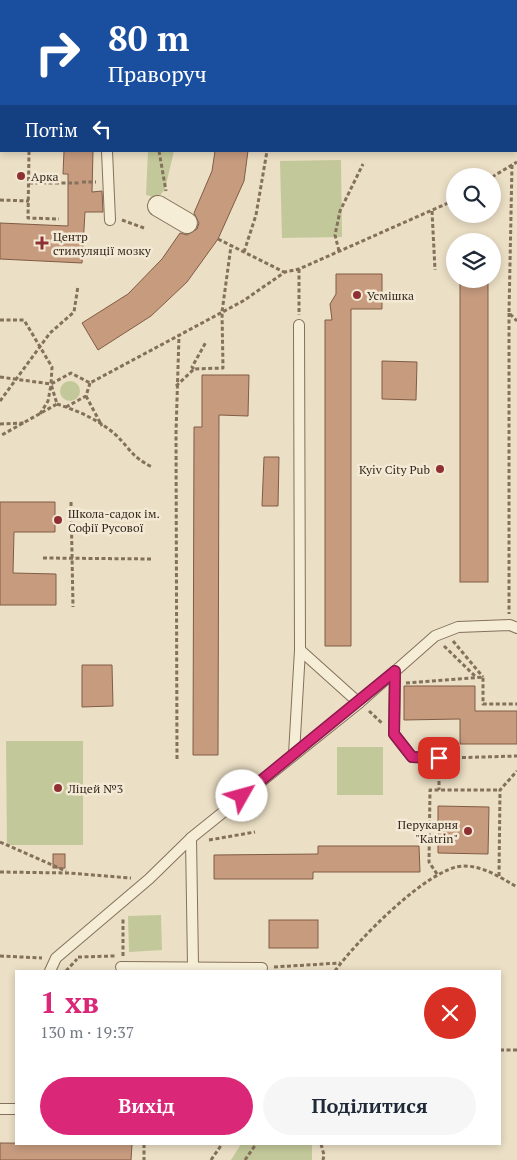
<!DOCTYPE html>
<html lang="uk">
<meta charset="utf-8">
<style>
body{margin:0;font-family:"PT Serif",serif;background:#f6f6f7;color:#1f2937;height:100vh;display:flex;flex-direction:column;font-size:19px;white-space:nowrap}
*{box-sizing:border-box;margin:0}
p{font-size:16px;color:#747a83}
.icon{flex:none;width:28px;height:28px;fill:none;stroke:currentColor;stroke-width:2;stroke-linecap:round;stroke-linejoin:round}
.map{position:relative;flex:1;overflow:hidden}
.drawer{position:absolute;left:15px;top:970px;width:486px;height:175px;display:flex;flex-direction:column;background:#fff;border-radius:0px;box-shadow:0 2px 8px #0003}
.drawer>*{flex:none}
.top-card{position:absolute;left:0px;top:0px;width:518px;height:152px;box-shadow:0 2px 8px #0003;background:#1a4fa0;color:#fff;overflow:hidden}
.tools{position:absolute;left:446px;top:168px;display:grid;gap:10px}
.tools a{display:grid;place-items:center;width:55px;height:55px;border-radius:50%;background:#fff;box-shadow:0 2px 8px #0003;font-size:25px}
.pin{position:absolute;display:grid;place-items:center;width:42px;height:42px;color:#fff;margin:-21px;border-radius:10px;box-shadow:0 2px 8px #0006}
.me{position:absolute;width:55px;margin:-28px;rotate:52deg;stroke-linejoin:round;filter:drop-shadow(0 0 4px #0008)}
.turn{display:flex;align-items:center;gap:18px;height:105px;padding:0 25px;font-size:22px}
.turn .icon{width:65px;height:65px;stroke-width:2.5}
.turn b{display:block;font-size:35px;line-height:42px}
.then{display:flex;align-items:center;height:48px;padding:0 25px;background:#0003;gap:10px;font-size:19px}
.round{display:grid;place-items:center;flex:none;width:52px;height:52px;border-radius:26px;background:#f6f6f7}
.summary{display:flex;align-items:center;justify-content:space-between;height:85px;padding:0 25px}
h1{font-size:30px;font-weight:700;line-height:38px;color:#db2777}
.action{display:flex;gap:10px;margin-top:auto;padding:10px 25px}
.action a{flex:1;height:58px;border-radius:30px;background:#db2777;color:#fff;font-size:20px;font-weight:700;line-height:58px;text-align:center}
.action a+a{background:#f6f6f7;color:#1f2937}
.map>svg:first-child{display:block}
.green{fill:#c3c89a}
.building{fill:#c69b7e;stroke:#815c44}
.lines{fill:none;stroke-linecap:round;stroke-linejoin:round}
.service-casing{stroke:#84715c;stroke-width:12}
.minor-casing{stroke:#84715c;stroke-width:22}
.path{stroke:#84715c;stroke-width:3;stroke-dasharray:4 2.5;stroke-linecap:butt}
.service{stroke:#f6edd7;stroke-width:10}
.minor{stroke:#f6edd7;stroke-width:20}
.route-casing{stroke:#8e194d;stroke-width:12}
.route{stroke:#db2777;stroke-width:9}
.poi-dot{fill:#8f3133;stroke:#f3e9d4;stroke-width:2}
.labels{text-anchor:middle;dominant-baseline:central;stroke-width:5;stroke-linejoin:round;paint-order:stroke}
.poi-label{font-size:12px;fill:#352a1f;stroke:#f3e9d4;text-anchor:start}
</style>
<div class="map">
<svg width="517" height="1160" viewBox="0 0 517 1160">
<rect width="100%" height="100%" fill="#ebdfc5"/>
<g class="green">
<path d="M 148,151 L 174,151 L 165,189 L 158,198 L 146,195 Z"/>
<path d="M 341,160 L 342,237 L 282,238 L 280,161 Z"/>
<circle cx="70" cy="391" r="10"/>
<path d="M 6,741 L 83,741 L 83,845 L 7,845 Z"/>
<rect x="337" y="747" width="46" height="48"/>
<path d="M 161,915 L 162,950 L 129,952 L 128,916 Z"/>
<path d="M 241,1144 L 312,1144 L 312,1160 L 231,1160 Z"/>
</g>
<g class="building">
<path d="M 64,151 L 93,151 L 92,192 L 102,191 L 103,212 L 85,212 L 82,263 L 0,259 L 0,223 L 68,226 L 68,174 L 63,174 Z"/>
<path d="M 215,151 L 248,151 L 244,181 L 218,239 L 187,282 L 151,316 L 98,350 L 82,323 L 128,294 L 162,259 L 180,233 L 187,235 L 197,229 L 199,223 L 194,213 L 212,171 Z"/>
<path d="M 336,274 L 382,274 L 382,309 L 351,309 L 351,646 L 325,646 L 325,320 L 332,320 L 330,304 L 336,294 Z"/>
<rect x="460" y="279" width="28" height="303"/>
<path d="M 382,361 L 417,362 L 416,400 L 382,399 Z"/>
<path d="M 202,375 L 249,375 L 248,416 L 219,415 L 218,755 L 193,755 L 194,427 L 202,427 Z"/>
<path d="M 264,457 L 279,457 L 278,506 L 262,506 Z"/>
<path d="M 0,502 L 55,502 L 55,532 L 14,532 L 13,573 L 56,574 L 56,605 L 0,605 Z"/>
<path d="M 82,665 L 112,665 L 113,706 L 82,707 Z"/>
<path d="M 404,686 L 475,686 L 475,711 L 517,711 L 517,744 L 460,744 L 460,719 L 404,720 Z"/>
<path d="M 438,806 L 489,807 L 488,854 L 438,853 Z"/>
<path d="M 318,846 L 419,846 L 420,872 L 313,872 L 313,879 L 214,879 L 214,855 L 318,854 Z"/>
<rect x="53" y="854" width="12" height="14"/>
<rect x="269" y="920" width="49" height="28"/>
<path d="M 0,1143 L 132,1144 L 131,1160 L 0,1160 Z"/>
</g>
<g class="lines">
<defs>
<g id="service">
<path d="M 106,0 L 106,1"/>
<path d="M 107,151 L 110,220"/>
<path d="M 299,325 L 300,650 L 359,703"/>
<path d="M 395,671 L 394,734 L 412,757 L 439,758"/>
<path d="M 294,754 L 300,650"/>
<path d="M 191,838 L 193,966"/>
<path d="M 121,967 L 262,968"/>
<path d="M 50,971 L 56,958 L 149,879 L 191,838 L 359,703 L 435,636 L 458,627 L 510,625 L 517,628"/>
<path d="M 0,1109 L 16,1109"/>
</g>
<path id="minor" d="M 158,206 L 187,223"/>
</defs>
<use href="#service" class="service-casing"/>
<use href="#minor" class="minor-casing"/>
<g class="path">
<path d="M 34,1 L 34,0"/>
<path d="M 276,1 L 276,0"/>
<path d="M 0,14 L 1,14"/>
<path d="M 516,94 L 517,94"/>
<path d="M 29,151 L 28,218 L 59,219"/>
<path d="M 159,151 L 166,191"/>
<path d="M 512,165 L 509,313 L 517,321"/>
<path d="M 492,177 L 517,162"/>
<path d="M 82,182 L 96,182"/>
<path d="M 29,183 L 79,183"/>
<path d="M 0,200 L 29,201"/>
<path d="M 432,211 L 435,270"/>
<path d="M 122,220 L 144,228"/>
<path d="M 218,239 L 284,272"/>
<path d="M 339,251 L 335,235 L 340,211 L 363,164"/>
<path d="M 244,252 L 256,215 L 267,151"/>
<path d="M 299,269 L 299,315"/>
<path d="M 509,313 L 509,614"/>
<path d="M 0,320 L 24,320 L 52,367 L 51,384 L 57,404 L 0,436"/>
<path d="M 194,369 L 192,367 L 206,342"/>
<path d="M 0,377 L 51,384 L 71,373 L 90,383 L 243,301 L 285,272 L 299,269 L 455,200"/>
<path d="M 176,386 L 194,369 L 223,368 L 222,312 L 231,246"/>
<path d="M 86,396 L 102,426"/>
<path d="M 0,401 L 50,333 L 74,312 L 78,286"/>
<path d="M 57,404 C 78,411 100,420 117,436 C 131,450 132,457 152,467"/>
<path d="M 66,407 L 86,396 L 90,383"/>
<path d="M 40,414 L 48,401 L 51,385"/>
<path d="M 0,424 L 24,423"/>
<path d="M 71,502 L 73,607"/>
<path d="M 43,558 L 153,559"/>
<path d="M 453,641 L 483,677"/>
<path d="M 444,646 L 476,677"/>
<path d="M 406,683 L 483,677 L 483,704 L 517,704"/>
<path d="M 369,711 L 383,724"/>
<path d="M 449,758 L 517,756"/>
<path d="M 177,759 L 176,433 L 179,335"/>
<path d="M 439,768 L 439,790"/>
<path d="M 209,840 L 255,832"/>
<path d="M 0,842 L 66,871"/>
<path d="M 0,872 L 68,873 L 131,878"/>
<path d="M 437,874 L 429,862 L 430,790 L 500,790"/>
<path d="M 499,876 L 500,790 L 517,771"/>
<path d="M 0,956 L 42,958"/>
<path d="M 123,956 L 123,918"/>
<path d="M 78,957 L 115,956"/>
<path d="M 274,967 L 340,963"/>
<path d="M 66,971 L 77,959"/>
<path d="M 335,971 C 355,943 429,866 464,866 C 484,866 501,878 517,887"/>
<path d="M 500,1050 L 517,1050"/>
<path d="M 144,1144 L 144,1160"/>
<path d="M 321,1144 L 324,1155 L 323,1160"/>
<path d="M 211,1160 L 222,1144"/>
<path d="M 245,1160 L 256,1144"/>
</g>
<use href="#service" class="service"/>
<use href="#minor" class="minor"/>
</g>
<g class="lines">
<defs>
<path id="route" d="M 242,796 L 395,671 L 394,734 L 412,757 L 439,758"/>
</defs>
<use href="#route" class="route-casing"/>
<use href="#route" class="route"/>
</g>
<g class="poi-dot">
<circle cx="21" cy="176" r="5"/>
<path d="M39.5 235.5h5v5h5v5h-5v5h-5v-5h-5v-5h5z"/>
<circle cx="357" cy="295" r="5"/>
<circle cx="440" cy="469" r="5"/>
<circle cx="58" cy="520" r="5"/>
<circle cx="58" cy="788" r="5"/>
<circle cx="468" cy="831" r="5"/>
</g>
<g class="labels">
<g class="poi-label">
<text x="31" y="176">Арка</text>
<text x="53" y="236">Центр<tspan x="53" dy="14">стимуляції мозку</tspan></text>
<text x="367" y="295">Усмішка</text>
<text x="430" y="469" text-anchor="end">Kyiv City Pub</text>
<text x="68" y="513">Школа-садок ім.<tspan x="68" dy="14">Софії Русової</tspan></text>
<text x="68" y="788">Ліцей №3</text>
<text x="458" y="824" text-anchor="end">Перукарня<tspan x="458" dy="14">"Katrin"</tspan></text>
</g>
</g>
</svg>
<div class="tools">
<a><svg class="icon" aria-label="search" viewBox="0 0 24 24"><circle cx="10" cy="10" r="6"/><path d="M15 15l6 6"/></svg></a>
<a><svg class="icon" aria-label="layers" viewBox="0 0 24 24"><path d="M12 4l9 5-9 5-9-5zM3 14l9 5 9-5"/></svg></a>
</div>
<div class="pin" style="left:439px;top:758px;background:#d93025"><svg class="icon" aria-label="arrive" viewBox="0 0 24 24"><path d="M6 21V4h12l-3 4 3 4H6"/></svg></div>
<svg class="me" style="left:242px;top:796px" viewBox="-20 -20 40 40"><circle r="19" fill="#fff"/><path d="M0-13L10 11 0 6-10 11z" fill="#db2777"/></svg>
<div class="top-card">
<div class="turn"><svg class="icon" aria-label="right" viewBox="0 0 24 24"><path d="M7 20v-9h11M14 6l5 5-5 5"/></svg><div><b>80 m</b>Праворуч</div></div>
<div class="then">Потім<svg class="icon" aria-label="left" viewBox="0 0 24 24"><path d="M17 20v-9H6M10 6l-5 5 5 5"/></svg></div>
</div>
<section class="drawer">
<div class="summary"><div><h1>1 хв</h1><p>130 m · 19:37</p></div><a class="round" style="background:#d93025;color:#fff"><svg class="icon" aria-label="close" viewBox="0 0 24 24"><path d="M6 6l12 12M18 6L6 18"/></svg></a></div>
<div class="action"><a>Вихід</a><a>Поділитися</a></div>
</section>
</div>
